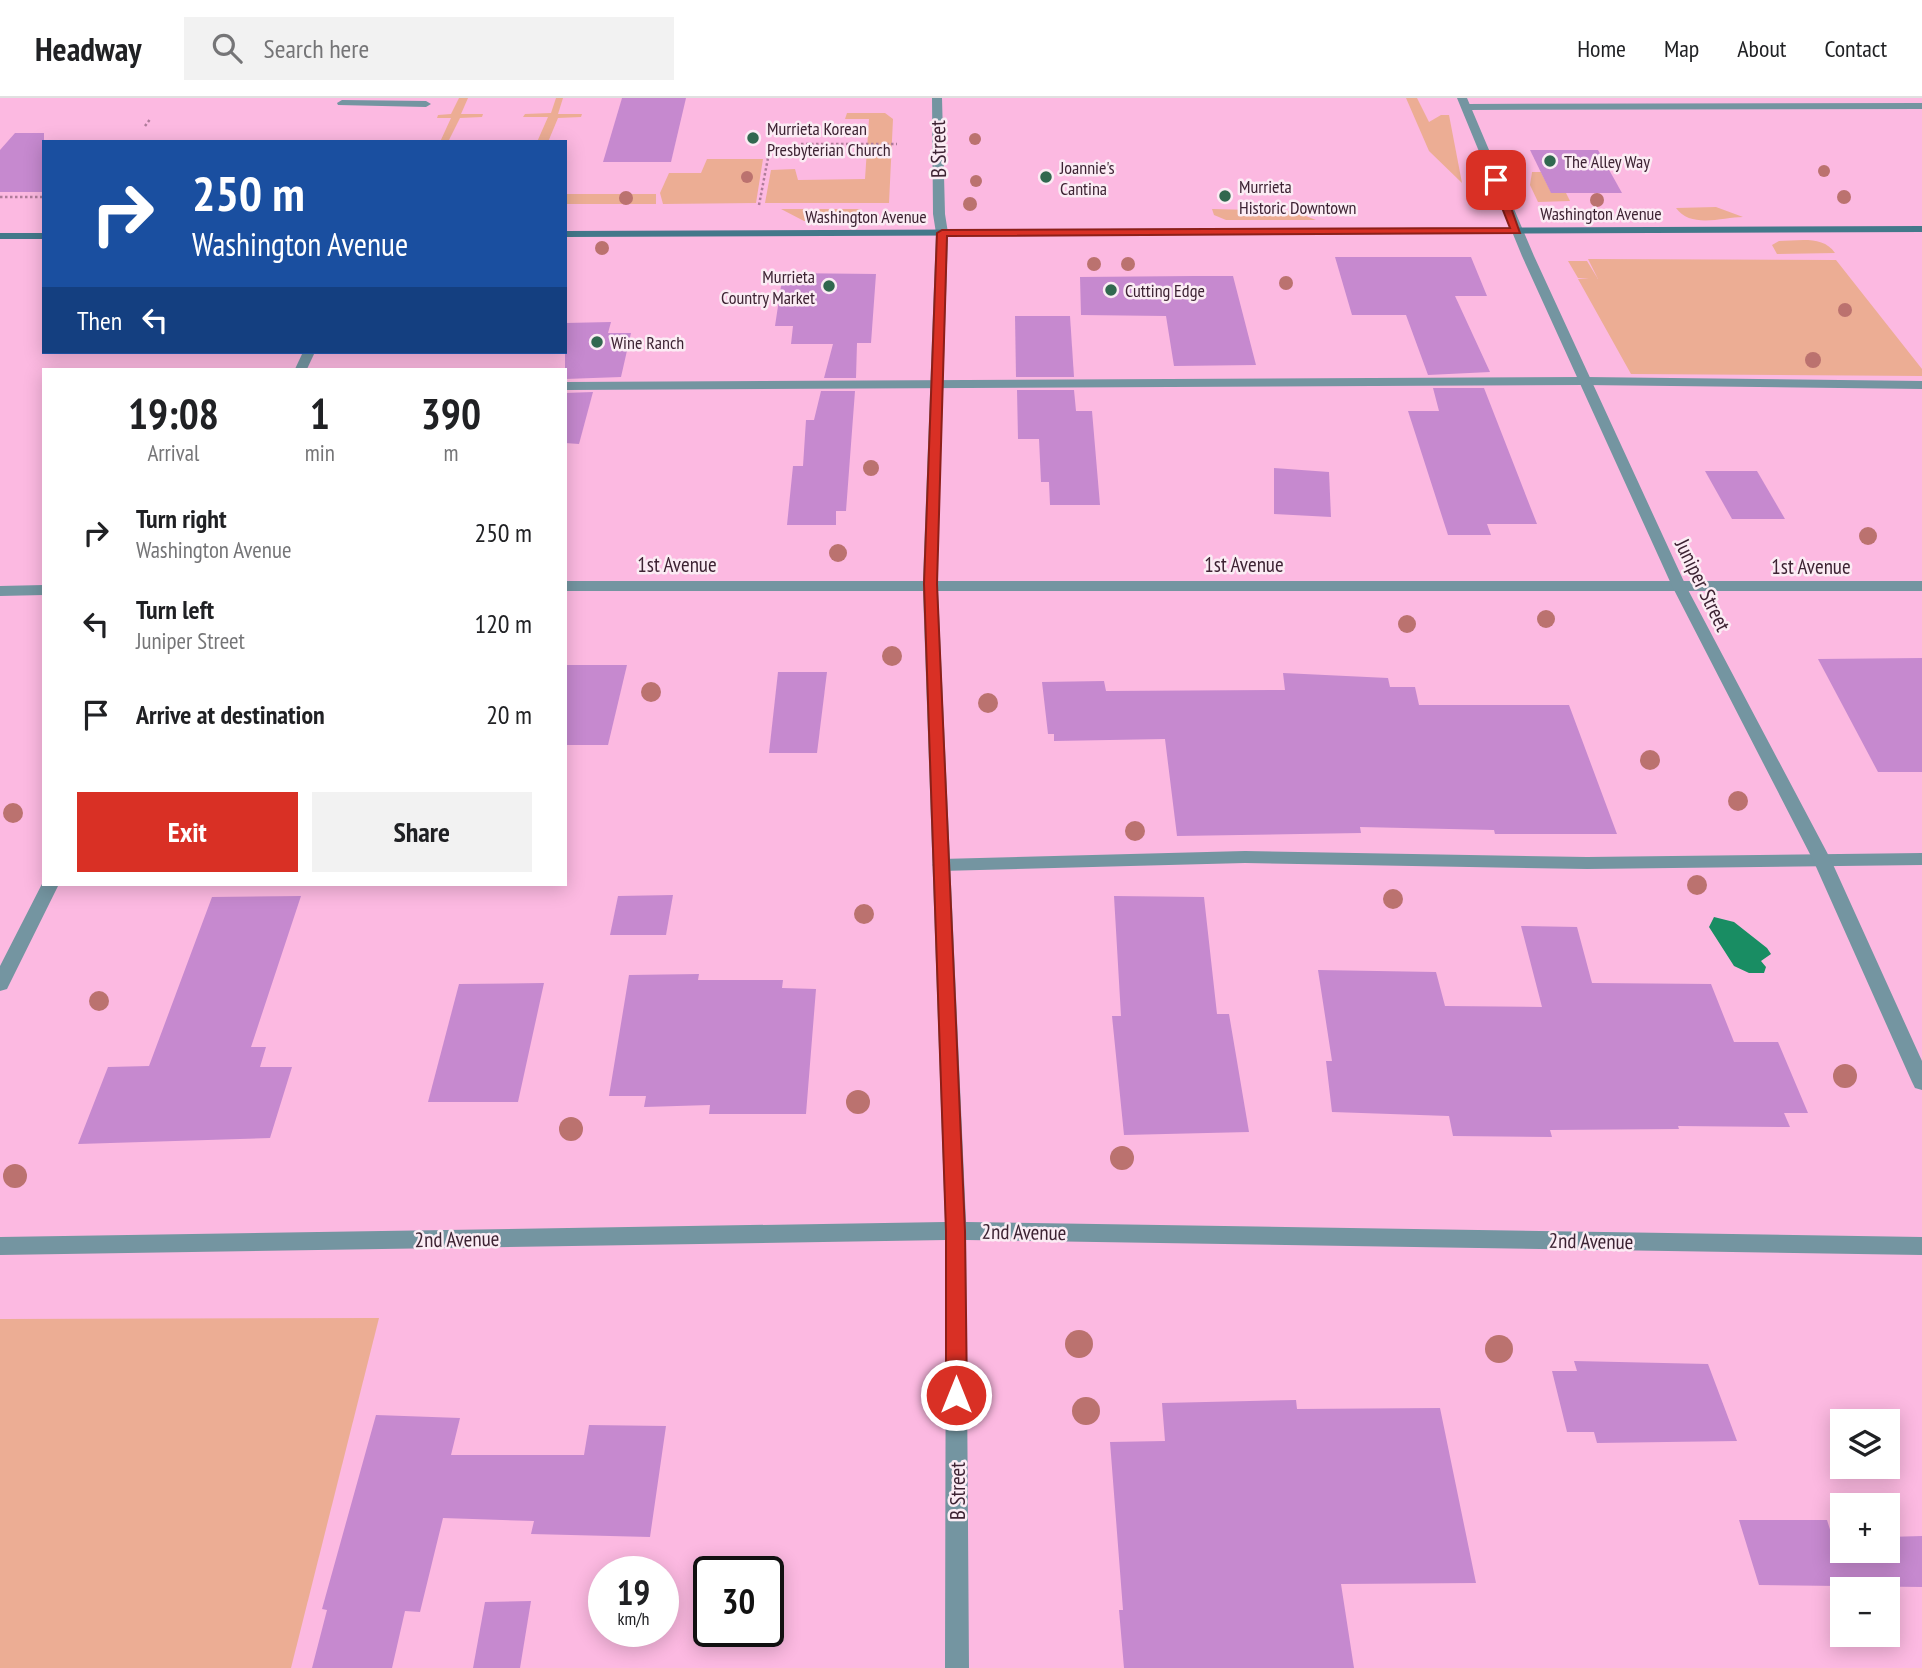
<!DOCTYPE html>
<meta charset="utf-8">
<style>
body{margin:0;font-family:"PT Sans Narrow",sans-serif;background:#f2f2f2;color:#202124;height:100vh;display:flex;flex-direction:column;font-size:26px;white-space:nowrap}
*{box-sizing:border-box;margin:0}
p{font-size:23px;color:#757577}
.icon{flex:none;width:38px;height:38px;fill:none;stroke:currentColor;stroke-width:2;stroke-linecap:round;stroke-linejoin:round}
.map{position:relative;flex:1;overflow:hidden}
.panel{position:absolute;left:42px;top:270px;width:525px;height:518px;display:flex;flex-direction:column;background:#fff;border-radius:0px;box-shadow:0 4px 18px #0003}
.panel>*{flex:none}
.hud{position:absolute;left:42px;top:42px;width:525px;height:214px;border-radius:0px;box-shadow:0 4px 18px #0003;background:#1a4fa0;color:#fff;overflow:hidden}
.controls{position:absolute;left:1830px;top:1311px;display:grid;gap:14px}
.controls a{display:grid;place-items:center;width:70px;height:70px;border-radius:0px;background:#fff;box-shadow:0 4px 18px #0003;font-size:35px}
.speed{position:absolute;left:588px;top:1458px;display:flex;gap:14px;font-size:35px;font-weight:700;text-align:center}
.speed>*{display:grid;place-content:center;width:91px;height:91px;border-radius:50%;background:#fff;box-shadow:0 4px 18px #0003;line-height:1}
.speed small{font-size:18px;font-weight:400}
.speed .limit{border:4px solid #111;border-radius:10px;background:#fff;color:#111}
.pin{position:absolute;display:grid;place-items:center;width:60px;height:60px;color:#fff;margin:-30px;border-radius:14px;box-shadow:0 4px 10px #0006}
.me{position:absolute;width:77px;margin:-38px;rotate:0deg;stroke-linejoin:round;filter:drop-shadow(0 0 5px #0008)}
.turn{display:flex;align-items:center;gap:24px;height:147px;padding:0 35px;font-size:32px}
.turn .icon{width:91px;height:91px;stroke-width:2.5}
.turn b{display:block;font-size:49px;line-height:60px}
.then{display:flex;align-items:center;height:66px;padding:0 35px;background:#0003;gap:14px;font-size:26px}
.eta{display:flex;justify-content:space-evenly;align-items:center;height:119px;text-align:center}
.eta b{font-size:42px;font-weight:700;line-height:49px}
.cta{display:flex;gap:14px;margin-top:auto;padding:14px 35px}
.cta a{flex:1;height:80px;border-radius:0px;background:#d93025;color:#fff;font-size:28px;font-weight:700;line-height:80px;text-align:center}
.cta a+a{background:#f2f2f2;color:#202124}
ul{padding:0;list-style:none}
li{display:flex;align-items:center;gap:21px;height:91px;padding:0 35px}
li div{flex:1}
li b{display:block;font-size:26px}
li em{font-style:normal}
header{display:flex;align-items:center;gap:42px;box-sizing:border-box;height:98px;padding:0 35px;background:#fff;border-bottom:2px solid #e0e0e0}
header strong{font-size:33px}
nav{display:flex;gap:38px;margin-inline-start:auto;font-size:24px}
.search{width:490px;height:63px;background:#f2f2f2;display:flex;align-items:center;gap:18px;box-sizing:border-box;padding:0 24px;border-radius:0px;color:#757577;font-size:26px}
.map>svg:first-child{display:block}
.green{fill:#ecad94}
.water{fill:#198d63}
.building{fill:#c689cf}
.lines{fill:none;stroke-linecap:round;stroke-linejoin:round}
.path{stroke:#af7c9a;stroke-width:2.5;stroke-dasharray:2.5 2.5;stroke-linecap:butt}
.service{fill:#7495a1;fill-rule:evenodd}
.minor{fill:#7495a1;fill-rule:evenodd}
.tertiary{fill:#7495a1;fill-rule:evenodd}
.secondary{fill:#43788a;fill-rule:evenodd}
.tree{fill:#bb726f}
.route{fill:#d93025;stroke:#8d1f18;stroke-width:2}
.poi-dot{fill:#31684f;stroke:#fbecf4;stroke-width:2.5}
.labels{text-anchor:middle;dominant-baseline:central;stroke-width:5;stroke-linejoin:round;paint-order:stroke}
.far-poi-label{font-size:18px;fill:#3d2333;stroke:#fbecf4;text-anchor:start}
.far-street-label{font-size:18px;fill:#3d2333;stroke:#fbecf4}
.street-label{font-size:21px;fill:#3d2333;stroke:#fbecf4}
</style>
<header>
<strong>Headway</strong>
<div class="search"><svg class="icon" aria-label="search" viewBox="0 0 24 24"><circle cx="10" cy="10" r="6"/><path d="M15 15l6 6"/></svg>Search here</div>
<nav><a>Home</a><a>Map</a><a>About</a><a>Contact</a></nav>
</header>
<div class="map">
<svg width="1922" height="1570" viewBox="0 0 1922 1570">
<rect width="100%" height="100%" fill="#fcb9e1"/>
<g class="green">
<path d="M 459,0 L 468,0 L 461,16 L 483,16 L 482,19 L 460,20 L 448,44 L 440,44 L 451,20 L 437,20 L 438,17 L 451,16 Z"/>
<path d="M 556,0 L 563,0 L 558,16 L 582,16 L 581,19 L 558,20 L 548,44 L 537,44 L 548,19 L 523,19 L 525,16 L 551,15 Z"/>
<path d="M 1406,0 L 1417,0 L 1429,24 L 1441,17 L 1449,17 L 1462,85 L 1429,53 Z"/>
<path d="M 847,15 L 885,15 L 893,21 L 889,105 L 765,105 L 771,72 L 795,71 L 798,82 L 865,81 L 869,21 L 845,21 Z"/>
<path d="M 707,61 L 763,61 L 756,105 L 663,106 L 660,95 L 669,75 L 701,75 Z"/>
<path d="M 1532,74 L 1541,74 L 1551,94 L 1566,95 L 1570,103 L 1538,104 L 1530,87 Z"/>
<rect x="565" y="96" width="91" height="10"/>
<path d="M 1716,109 L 1743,119 C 1723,119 1691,131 1676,110 Z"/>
<path d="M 781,111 L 861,111 L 860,123 L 824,120 L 823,123 L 804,123 Z"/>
<path d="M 1212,111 L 1293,113 L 1316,122 L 1226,122 L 1214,117 Z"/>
<path d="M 1779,143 C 1798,143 1823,137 1835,155 L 1777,156 L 1772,147 Z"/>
<path d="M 1588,161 L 1836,162 L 1922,271 L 1922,278 L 1631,276 L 1578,181 L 1589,180 L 1578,180 L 1568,163 L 1587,163 L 1598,181 Z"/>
<path d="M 379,1220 L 291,1570 L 0,1570 L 0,1221 Z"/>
</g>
<path class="water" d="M 1714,819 L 1734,824 L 1767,850 L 1771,856 L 1761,863 L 1766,869 L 1764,875 L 1749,875 L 1734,868 L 1709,829 Z"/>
<g class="building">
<path d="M 622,0 L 686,0 L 671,64 L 603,64 Z"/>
<path d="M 15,35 L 44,35 L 44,94 L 0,94 L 0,52 Z"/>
<path d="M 1530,52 L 1598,52 L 1622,95 L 1551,95 Z"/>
<path d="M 1335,159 L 1471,159 L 1487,198 L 1455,198 L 1490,274 L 1428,277 L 1406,217 L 1352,217 Z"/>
<path d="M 783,175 L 876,176 L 871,245 L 857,245 L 856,280 L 824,280 L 833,246 L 791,246 L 793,228 L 775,228 Z"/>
<path d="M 1194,178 L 1233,178 L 1256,267 L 1174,268 L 1166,218 L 1081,217 L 1080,179 Z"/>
<path d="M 1015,218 L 1070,218 L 1074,279 L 1016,279 Z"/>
<path d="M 611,224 L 608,235 L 631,235 L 621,279 L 565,281 L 565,225 Z"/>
<path d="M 1433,290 L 1484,290 L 1537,426 L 1487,426 L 1491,437 L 1448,437 L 1408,313 L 1439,313 Z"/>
<path d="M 1017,292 L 1074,292 L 1076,313 L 1092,313 L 1100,407 L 1050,407 L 1049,384 L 1041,384 L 1039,341 L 1018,341 Z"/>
<path d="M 821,293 L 855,293 L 846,413 L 836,413 L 836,427 L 787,427 L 793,368 L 803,368 L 806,322 L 814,322 Z"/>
<path d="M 593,294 L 579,346 L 565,345 L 565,295 Z"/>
<path d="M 1274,370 L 1329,374 L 1331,419 L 1274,416 Z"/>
<path d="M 1705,373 L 1757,373 L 1785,421 L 1732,421 Z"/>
<path d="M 1922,560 L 1922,674 L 1878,674 L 1818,561 Z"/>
<path d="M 565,567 L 627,567 L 608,647 L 565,647 Z"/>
<path d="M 778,574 L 827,574 L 817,655 L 769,655 Z"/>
<path d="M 1283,575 L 1388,580 L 1390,589 L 1415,589 L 1419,607 L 1569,607 L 1617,736 L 1495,736 L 1494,732 L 1360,729 L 1361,735 L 1177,738 L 1165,641 L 1054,643 L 1054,636 L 1048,636 L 1042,584 L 1104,583 L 1106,593 L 1285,592 Z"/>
<path d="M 673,797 L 666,837 L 610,837 L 618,798 Z"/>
<path d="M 301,798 L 251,949 L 266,949 L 260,969 L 292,969 L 270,1040 L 78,1046 L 108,969 L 149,968 L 212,799 Z"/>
<path d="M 1114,798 L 1204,799 L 1217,916 L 1229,916 L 1249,1034 L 1124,1037 L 1112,918 L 1121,918 Z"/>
<path d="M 1521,828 L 1577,829 L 1592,885 L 1711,886 L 1734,944 L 1778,944 L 1808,1015 L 1784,1015 L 1790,1029 L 1678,1028 L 1679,1031 L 1550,1032 L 1552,1039 L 1453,1038 L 1449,1018 L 1332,1014 L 1326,963 L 1332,963 L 1318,872 L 1436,874 L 1445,908 L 1542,909 Z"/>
<path d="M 699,876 L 698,882 L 783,882 L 782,890 L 816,891 L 806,1016 L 709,1016 L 710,1007 L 644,1009 L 646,998 L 609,998 L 629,877 Z"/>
<path d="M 544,885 L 518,1004 L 428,1004 L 459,886 Z"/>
<path d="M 1574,1263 L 1708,1266 L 1737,1343 L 1597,1345 L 1594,1334 L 1567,1334 L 1552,1273 L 1577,1273 Z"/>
<path d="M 1296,1302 L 1297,1311 L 1440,1310 L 1476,1485 L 1341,1486 L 1354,1570 L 1124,1570 L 1119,1512 L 1123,1512 L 1110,1344 L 1165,1343 L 1162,1305 Z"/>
<path d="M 376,1317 L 460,1320 L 451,1357 L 584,1357 L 589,1327 L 666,1328 L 650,1439 L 531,1436 L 534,1423 L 443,1420 L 420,1514 L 405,1513 L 392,1570 L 312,1570 L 327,1512 L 322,1511 Z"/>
<path d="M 1739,1422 L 1827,1422 L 1833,1441 L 1843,1440 L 1843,1452 L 1888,1452 L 1888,1439 L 1922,1438 L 1922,1489 L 1759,1487 Z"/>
<path d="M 531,1503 L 520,1570 L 473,1570 L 485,1504 Z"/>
</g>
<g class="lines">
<g class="path">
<path d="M 145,28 L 151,20"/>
<path d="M 801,46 L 897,46"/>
<path d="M 0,99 L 44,99"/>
<path d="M 759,107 L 768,60"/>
</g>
<g class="service">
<path d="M 342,2 L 426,3 L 431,6 L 426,9 L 338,7 L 337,5 Z"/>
<path d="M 1922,5 L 1922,11 L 1466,12 L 1461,9 L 1466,6 Z"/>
<path d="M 1585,279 L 1922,283 L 1922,291 L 1585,287 L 565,292 L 565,284 Z"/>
<path d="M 1245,753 L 1587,759 L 1922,755 L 1922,767 L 1587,771 L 1245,765 L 941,773 L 932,767 L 941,761 Z"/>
</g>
<g class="minor">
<path d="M 942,132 L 948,135 L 937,483 L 1922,483 L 1922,493 L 938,493 L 966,1124 L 1922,1139 L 1922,1157 L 966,1142 L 969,1570 L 945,1570 L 946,1142 L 0,1157 L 0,1139 L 945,1124 L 923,493 L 565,493 L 565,483 L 923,483 L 936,135 Z"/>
<path d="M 303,254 L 315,254 L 307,271 L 295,271 Z"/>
<path d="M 44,487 L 44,497 L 0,498 L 0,488 Z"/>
<path d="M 44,782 L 44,786 L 59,786 L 7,891 L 0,893 L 0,868 Z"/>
</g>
<g class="tertiary">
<path d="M 932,0 L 942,0 L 945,116 L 948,135 L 942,138 L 936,135 L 933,116 Z"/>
<path d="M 1457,0 L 1467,0 L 1534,158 L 1686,488 L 1831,762 L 1922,963 L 1922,992 L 1915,990 L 1912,984 L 1813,762 L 1672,488 L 1522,158 Z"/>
</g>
<g class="secondary">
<path d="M 1922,128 L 1922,134 L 565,139 L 565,133 Z"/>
<rect x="0" y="135" width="44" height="6"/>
</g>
</g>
<g class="tree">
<circle cx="975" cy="41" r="6"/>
<circle cx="1824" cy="73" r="6"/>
<circle cx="747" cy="79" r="6"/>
<circle cx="976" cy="83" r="6"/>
<circle cx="1844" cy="99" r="7"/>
<circle cx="626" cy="100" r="7"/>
<circle cx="1597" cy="102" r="7"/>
<circle cx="970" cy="106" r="7"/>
<circle cx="602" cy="150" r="7"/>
<circle cx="1094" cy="166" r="7"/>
<circle cx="1128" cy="166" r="7"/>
<circle cx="1286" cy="185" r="7"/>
<circle cx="1845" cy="212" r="7"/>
<circle cx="1813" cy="262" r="8"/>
<circle cx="871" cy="370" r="8"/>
<circle cx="1868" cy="438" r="9"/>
<circle cx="838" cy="455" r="9"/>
<circle cx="1546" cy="521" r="9"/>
<circle cx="1407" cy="526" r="9"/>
<circle cx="892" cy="558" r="10"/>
<circle cx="651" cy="594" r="10"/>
<circle cx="988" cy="605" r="10"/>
<circle cx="1650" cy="662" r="10"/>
<circle cx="1738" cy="703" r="10"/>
<circle cx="13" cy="715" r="10"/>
<circle cx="1135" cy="733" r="10"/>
<circle cx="1697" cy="787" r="10"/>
<circle cx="1393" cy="801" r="10"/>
<circle cx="864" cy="816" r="10"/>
<circle cx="99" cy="903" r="10"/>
<circle cx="1845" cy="978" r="12"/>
<circle cx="858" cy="1004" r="12"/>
<circle cx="571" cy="1031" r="12"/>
<circle cx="1122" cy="1060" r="12"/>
<circle cx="15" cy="1078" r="12"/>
<circle cx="1079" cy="1246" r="14"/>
<circle cx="1499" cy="1251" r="14"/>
<circle cx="1086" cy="1313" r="14"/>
</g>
<path class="route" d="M 1496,79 L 1501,82 L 1520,135 L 947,138 L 937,486 L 965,1133 L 967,1297 L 964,1304 L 956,1306 L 949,1304 L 946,1297 L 946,1133 L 924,486 L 937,135 L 942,132 L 1510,130 L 1491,82 Z"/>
<g class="poi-dot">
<circle cx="753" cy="40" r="7"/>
<circle cx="1550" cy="63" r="7"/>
<circle cx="1046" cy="79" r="7"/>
<circle cx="1225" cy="98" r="7"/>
<circle cx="829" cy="188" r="7"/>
<circle cx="1111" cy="192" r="7"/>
<circle cx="597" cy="244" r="7"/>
</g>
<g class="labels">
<g class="far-poi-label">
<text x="767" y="30">Murrieta Korean<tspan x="767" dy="21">Presbyterian Church</tspan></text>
<text x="1564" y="63">The Alley Way</text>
<text x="1060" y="69">Joannie's<tspan x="1060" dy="21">Cantina</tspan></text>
<text x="1239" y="88">Murrieta<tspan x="1239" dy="21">Historic Downtown</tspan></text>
<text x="815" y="178" text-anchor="end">Murrieta<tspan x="815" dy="21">Country Market</tspan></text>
<text x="1125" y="192">Cutting Edge</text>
<text x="611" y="244">Wine Ranch</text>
</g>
<g class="far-street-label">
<text x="1601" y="115">Washington Avenue</text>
<text x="866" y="118">Washington Avenue</text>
</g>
<g class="street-label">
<text transform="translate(938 51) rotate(-91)">B Street</text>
<text x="677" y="466">1st Avenue</text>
<text x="1244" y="466">1st Avenue</text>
<text x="1811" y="468">1st Avenue</text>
<text transform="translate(1703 487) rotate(64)">Juniper Street</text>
<text transform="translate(1024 1134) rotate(1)">2nd Avenue</text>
<text transform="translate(457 1141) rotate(-1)">2nd Avenue</text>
<text transform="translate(1591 1143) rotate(1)">2nd Avenue</text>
<text transform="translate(957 1393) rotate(-90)">B Street</text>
</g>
</g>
</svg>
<div class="controls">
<a><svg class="icon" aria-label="layers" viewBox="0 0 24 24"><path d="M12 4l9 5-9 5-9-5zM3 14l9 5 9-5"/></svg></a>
<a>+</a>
<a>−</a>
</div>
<div class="speed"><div>19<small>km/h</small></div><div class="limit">30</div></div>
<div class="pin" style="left:1496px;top:82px;background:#d93025"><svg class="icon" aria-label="arrive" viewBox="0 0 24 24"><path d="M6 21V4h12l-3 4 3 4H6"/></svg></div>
<svg class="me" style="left:956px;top:1297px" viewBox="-20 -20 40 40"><circle r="17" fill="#d93025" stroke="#fff" stroke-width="3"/><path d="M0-11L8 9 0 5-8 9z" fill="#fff"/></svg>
<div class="hud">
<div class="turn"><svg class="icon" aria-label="right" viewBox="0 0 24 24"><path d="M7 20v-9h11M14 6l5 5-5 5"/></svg><div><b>250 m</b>Washington Avenue</div></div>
<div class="then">Then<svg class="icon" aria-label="left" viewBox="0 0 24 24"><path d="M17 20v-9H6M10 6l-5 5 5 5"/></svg></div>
</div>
<section class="panel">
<div class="eta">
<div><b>19:08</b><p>Arrival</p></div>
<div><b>1</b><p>min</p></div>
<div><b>390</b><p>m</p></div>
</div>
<ul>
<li><svg class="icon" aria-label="right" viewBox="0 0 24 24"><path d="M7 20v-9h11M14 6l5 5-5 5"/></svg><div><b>Turn right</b><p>Washington Avenue</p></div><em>250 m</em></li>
<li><svg class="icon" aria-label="left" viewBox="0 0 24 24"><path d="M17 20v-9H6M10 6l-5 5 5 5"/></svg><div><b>Turn left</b><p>Juniper Street</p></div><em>120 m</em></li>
<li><svg class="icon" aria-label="arrive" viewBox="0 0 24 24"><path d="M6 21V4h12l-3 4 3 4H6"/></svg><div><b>Arrive at destination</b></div><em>20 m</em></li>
</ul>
<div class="cta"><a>Exit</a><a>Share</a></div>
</section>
</div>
